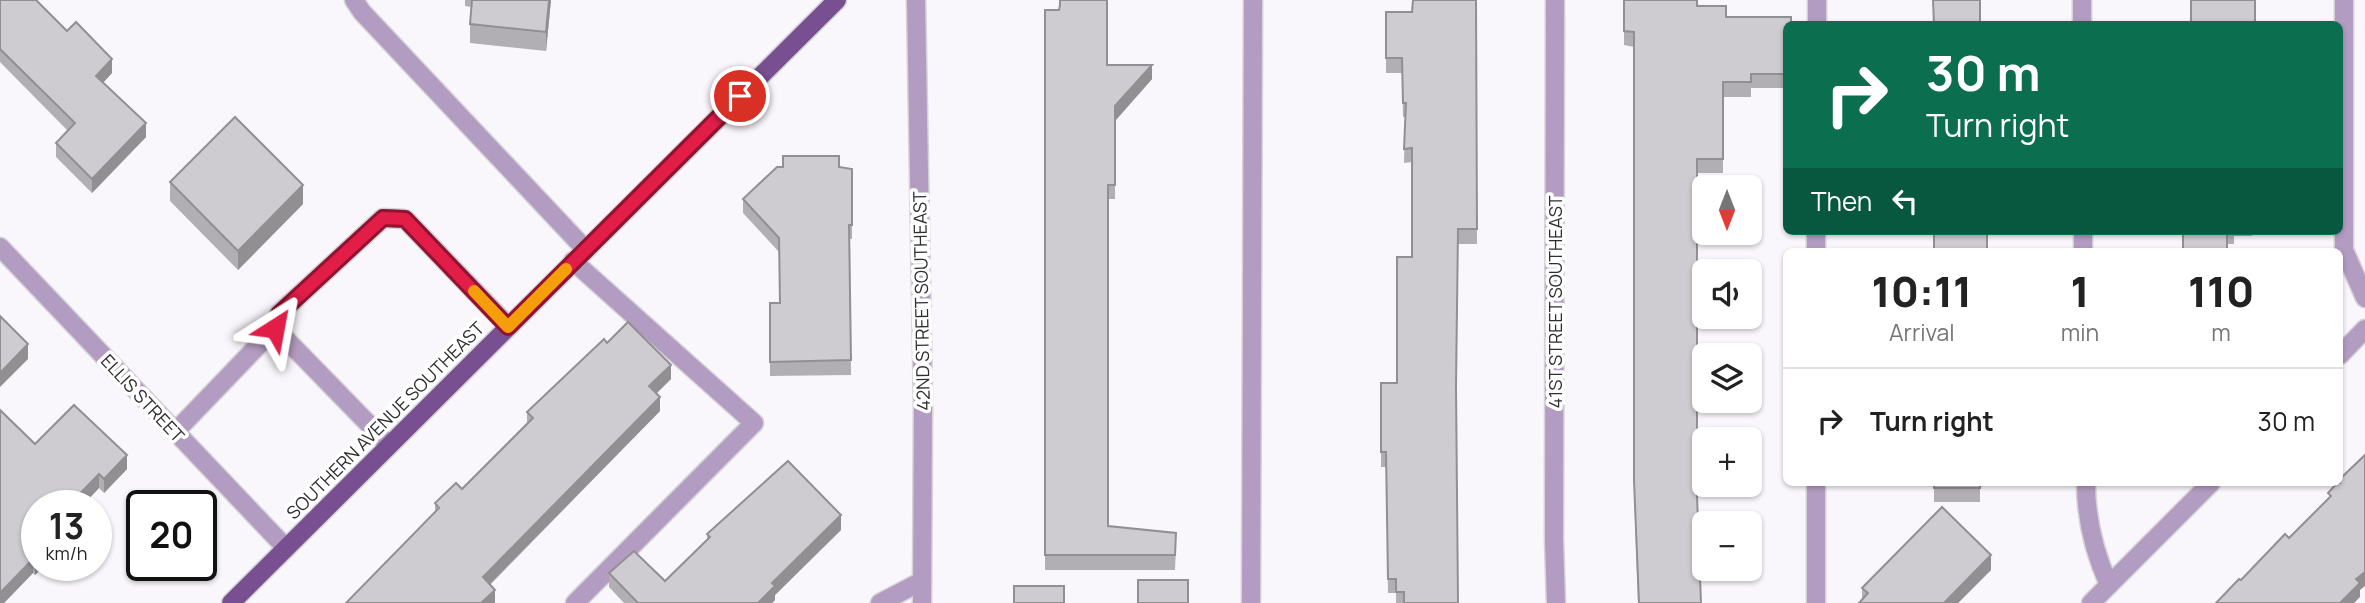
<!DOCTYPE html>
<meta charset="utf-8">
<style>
body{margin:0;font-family:Manrope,sans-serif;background:#f2f2f2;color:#222;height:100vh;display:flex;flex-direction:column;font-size:26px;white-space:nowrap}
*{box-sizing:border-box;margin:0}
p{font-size:23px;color:#767676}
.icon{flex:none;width:38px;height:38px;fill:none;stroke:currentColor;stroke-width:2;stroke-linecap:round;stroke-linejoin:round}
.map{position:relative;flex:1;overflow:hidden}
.details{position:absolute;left:1783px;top:248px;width:560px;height:238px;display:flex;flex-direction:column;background:#fff;border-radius:10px;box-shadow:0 2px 5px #0004}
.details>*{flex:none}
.banner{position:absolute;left:1783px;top:21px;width:560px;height:214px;border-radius:10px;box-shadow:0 2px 5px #0004;background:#0b6e4f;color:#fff;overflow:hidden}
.needle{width:46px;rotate:180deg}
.tools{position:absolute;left:1692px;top:175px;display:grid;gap:14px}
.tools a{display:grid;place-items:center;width:70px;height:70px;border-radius:10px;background:#fff;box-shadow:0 2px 5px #0004;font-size:35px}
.speed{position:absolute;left:21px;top:490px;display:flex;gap:14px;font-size:35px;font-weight:700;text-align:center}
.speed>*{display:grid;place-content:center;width:91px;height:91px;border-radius:50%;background:#fff;box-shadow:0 2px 5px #0004;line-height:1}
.speed small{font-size:18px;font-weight:400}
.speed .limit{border:4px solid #111;border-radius:10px;background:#fff;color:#111}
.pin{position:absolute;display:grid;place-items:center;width:60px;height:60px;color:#fff;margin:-30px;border:4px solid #fff;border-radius:50%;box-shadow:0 2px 7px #0007}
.me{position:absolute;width:77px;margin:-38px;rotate:34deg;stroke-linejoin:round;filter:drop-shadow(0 0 5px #0008)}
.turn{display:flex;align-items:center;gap:24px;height:147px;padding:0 28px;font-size:32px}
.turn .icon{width:91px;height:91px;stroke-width:2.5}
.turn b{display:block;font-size:49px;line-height:60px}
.then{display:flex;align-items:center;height:66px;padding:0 28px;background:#0003;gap:14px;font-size:26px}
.eta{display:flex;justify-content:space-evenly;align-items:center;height:119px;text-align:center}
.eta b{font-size:42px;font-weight:800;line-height:49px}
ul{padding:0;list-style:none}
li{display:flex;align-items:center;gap:21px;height:105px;padding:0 28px;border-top:2px solid #e0e0e0}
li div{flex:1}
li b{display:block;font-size:26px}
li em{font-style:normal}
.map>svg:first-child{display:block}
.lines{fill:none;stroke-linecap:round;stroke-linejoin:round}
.minor-casing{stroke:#d5d3d7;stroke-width:21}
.major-casing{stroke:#d5d3d7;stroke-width:21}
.minor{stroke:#b39cc1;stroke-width:18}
.major{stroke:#784f90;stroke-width:18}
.wall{fill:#b2afb4}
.shaded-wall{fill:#918f92}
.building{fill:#cfccd1;stroke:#918f92;stroke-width:2}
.route-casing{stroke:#92132f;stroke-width:18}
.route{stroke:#e11d48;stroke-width:12}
.slow{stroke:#f59e0b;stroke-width:12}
.labels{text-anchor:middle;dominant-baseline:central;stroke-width:7;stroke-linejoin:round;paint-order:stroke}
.street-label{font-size:18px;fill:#2f2d2f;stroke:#fff}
</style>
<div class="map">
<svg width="2365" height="603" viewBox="0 0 2365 603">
<rect width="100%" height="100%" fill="#faf7fc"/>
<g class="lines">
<defs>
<g id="minor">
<path d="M 354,0 L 362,12 L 585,249"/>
<path d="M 916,0 L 923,403 L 922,603"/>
<path d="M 1555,0 L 1554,540 L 1556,603"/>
<path d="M 2082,0 L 2082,24"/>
<path d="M 2344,0 L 2344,250 L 2365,298"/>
<path d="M 1817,24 L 1817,0"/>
<path d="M 2083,231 L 2083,252"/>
<path d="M 0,247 L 286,548"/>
<path d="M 1816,252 L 1816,231"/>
<path d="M 573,261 L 754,423 L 575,603"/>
<path d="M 2340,355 L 2365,329"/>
<path d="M 175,432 L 275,328"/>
<path d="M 389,445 L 275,328 L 279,314 L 383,218 L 405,219 L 508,326"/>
<path d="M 1816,483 L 1816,603"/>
<path d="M 2086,483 C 2086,519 2094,552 2109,585"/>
<path d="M 880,603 L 922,581"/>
<path d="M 1251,603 L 1253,0"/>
<path d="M 2091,603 L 2211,483"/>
</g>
<path id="major" d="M 231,603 L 837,0"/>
</defs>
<use href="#minor" class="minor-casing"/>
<use href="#major" class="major-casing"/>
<use href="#minor" class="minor"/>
<use href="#major" class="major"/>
</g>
<g class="wall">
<path d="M 0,0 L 67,31 L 112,73 L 103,83 L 146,137 L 92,193 L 56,157 L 56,143 L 68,131 L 0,62 Z"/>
<path d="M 465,0 L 551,0 L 546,51 L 470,43 L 470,24 L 472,7 L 465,6 Z"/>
<path d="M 1476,0 L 1477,244 L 1458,244 L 1456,394 L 1458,603 L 1396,603 L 1396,593 L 1388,593 L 1386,467 L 1381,467 L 1381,383 L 1397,383 L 1412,257 L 1412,162 L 1404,163 L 1405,117 L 1403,117 L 1402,73 L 1386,73 L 1386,12 L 1412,12 Z"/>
<path d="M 1624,0 L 1697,6 L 1726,17 L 1787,24 L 1787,88 L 1751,88 L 1751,97 L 1723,97 L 1723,173 L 1697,173 L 1697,495 L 1701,603 L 1638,603 L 1634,494 L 1634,47 L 1624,45 Z"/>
<path d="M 1045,10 L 1107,65 L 1152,79 L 1115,121 L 1115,199 L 1108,199 L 1108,526 L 1176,547 L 1175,570 L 1045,570 Z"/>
<path d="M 839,167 L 852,169 L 852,239 L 850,239 L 851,375 L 770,376 L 770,303 L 779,303 L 779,252 L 743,213 L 743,199 Z"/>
<path d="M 170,182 L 303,204 L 238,270 L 170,201 Z"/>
<path d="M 2183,231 L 2253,231 L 2252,236 L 2234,236 L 2234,244 L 2227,244 Z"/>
<path d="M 607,343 L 671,379 L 656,393 L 660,411 L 490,585 L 495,603 L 435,512 L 435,503 L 462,489 L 527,423 L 527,412 Z"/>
<path d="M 35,444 L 127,469 L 104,493 L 99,488 L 82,506 L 37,506 L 37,565 L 45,565 L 35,575 L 33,573 L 4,603 L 0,603 Z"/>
<rect x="1934" y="483" width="46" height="19"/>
<path d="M 841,530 L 775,595 L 775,600 L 772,603 L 624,603 L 609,587 L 609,573 L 665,581 L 707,539 L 707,534 Z"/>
<path d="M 1991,570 L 1958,603 L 1859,603 L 1862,599 L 1862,588 Z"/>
</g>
<g class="shaded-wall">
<path d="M 549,0 L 551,0 L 546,51 L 546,32 Z"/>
<path d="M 112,59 L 112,73 L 96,90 L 96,76 Z"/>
<path d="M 1152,65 L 1152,79 L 1115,121 L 1115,106 Z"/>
<path d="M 146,123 L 146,137 L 92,193 L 92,179 Z"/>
<path d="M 303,185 L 303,204 L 238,270 L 238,251 Z"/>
<path d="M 28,344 L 28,359 L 0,387 L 0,373 Z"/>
<path d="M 671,365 L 671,379 L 649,401 L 649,386 Z"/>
<path d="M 660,397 L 660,411 L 483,591 L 483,577 Z"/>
<path d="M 127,455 L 127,469 L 104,493 L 104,479 Z"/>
<path d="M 99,474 L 99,488 L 82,506 L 68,506 Z"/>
<path d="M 841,515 L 841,530 L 775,595 L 775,600 L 772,603 L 758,603 L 772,583 Z"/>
<path d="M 1991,555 L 1991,570 L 1958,603 L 1944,603 Z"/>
<path d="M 33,559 L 33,573 L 4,603 L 0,603 L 0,593 Z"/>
<path d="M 37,559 L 37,565 L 45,565 L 35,575 L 35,561 Z"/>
<path d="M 2365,572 L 2365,586 L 2360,590 L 2360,597 L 2354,603 L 2340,603 L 2356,579 Z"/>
<path d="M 495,590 L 495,603 L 481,603 Z"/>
</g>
<g class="building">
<path d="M 0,0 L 36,0 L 67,31 L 76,22 L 112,59 L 96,76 L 146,123 L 92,179 L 56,143 L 75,123 L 0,49 Z"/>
<path d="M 472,0 L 549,0 L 546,32 L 470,24 Z"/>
<path d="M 1060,0 L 1107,0 L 1107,65 L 1152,65 L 1115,106 L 1115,185 L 1108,185 L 1108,526 L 1176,533 L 1175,555 L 1045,555 L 1045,10 L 1059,10 L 1060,5 Z"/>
<path d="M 1413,0 L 1476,0 L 1477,229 L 1458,229 L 1456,386 L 1458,603 L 1404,603 L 1404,592 L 1396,592 L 1396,579 L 1388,579 L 1386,452 L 1381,452 L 1381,383 L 1397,383 L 1397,257 L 1412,257 L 1412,148 L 1404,149 L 1406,103 L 1403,103 L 1402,58 L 1386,58 L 1386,12 L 1412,12 Z"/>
<path d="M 1624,0 L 1697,0 L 1697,6 L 1726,6 L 1726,17 L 1791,17 L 1791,24 L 1787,24 L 1787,74 L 1751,74 L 1751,82 L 1723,82 L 1723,159 L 1697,159 L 1697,495 L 1701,603 L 1639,603 L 1634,480 L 1634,32 L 1624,31 Z"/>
<path d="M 1933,0 L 1980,0 L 1980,24 L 1934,24 Z"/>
<rect x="2191" y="0" width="64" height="24"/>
<path d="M 235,117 L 303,185 L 238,251 L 170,182 Z"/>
<path d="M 783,156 L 839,156 L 839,167 L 852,169 L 852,225 L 849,225 L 851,360 L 770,362 L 770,303 L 780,303 L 779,238 L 743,199 L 777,167 L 783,167 Z"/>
<rect x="1934" y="231" width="53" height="21"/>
<rect x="2183" y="231" width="44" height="21"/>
<path d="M 0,316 L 28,344 L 0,373 Z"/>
<path d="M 628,322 L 671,365 L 649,386 L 660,397 L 483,577 L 495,590 L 481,603 L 346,603 L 439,508 L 435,503 L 456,483 L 462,489 L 533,418 L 527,412 L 604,339 L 607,343 Z"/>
<path d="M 74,405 L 127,455 L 104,479 L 99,474 L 68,506 L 37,506 L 37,559 L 35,561 L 33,559 L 0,593 L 0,410 L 35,444 Z"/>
<path d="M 2365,455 L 2365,572 L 2356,579 L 2360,583 L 2340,603 L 2216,603 L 2239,579 L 2241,580 L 2285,534 L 2289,538 L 2331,496 L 2328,493 L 2337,483 L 2340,483 L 2340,480 L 2342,477 Z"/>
<path d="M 788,461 L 841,515 L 772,583 L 775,586 L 758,603 L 638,603 L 609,573 L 634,551 L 665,581 L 710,537 L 707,534 Z"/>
<rect x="1934" y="483" width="46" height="5"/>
<path d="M 1942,507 L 1991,555 L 1944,603 L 1859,603 L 1868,593 L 1862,588 Z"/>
<rect x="1138" y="580" width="50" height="23"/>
<rect x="1014" y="586" width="50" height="17"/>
</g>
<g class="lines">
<defs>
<path id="route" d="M 275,328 L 279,314 L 383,218 L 405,219 L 508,327 L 740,96"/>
</defs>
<use href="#route" class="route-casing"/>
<use href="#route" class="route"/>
<path class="slow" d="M 474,291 L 508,327 L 566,269"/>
</g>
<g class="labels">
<g class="street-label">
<text transform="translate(921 301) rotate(-91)">42ND STREET SOUTHEAST</text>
<text transform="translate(1555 302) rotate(-90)">41ST STREET SOUTHEAST</text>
<text transform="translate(143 398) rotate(47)">ELLIS STREET</text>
<text transform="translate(385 420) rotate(-45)">SOUTHERN AVENUE SOUTHEAST</text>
</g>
</g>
</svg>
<div class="tools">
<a><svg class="needle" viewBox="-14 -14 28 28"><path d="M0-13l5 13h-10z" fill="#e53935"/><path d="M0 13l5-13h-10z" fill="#767676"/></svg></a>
<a><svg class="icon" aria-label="sound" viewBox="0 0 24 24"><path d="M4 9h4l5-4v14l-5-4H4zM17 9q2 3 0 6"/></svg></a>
<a><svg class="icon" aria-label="layers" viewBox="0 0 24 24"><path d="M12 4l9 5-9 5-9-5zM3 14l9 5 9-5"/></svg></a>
<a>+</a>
<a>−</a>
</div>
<div class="speed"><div>13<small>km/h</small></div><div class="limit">20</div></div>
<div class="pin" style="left:740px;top:96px;background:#d93025"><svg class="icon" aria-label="arrive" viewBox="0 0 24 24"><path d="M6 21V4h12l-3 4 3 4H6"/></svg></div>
<svg class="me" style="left:275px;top:328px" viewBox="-20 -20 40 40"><path d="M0-17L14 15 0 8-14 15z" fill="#e11d48" stroke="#fff" stroke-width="4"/></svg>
<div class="banner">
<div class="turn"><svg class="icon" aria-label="right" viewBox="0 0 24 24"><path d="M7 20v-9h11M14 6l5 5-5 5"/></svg><div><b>30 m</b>Turn right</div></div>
<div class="then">Then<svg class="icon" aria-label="left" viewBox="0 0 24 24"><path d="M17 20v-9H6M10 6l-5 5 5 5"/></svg></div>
</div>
<section class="details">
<div class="eta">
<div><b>10:11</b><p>Arrival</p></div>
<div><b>1</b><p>min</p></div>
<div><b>110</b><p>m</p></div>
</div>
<ul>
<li><svg class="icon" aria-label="right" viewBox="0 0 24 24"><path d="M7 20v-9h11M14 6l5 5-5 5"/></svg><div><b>Turn right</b></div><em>30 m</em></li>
</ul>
</section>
</div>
